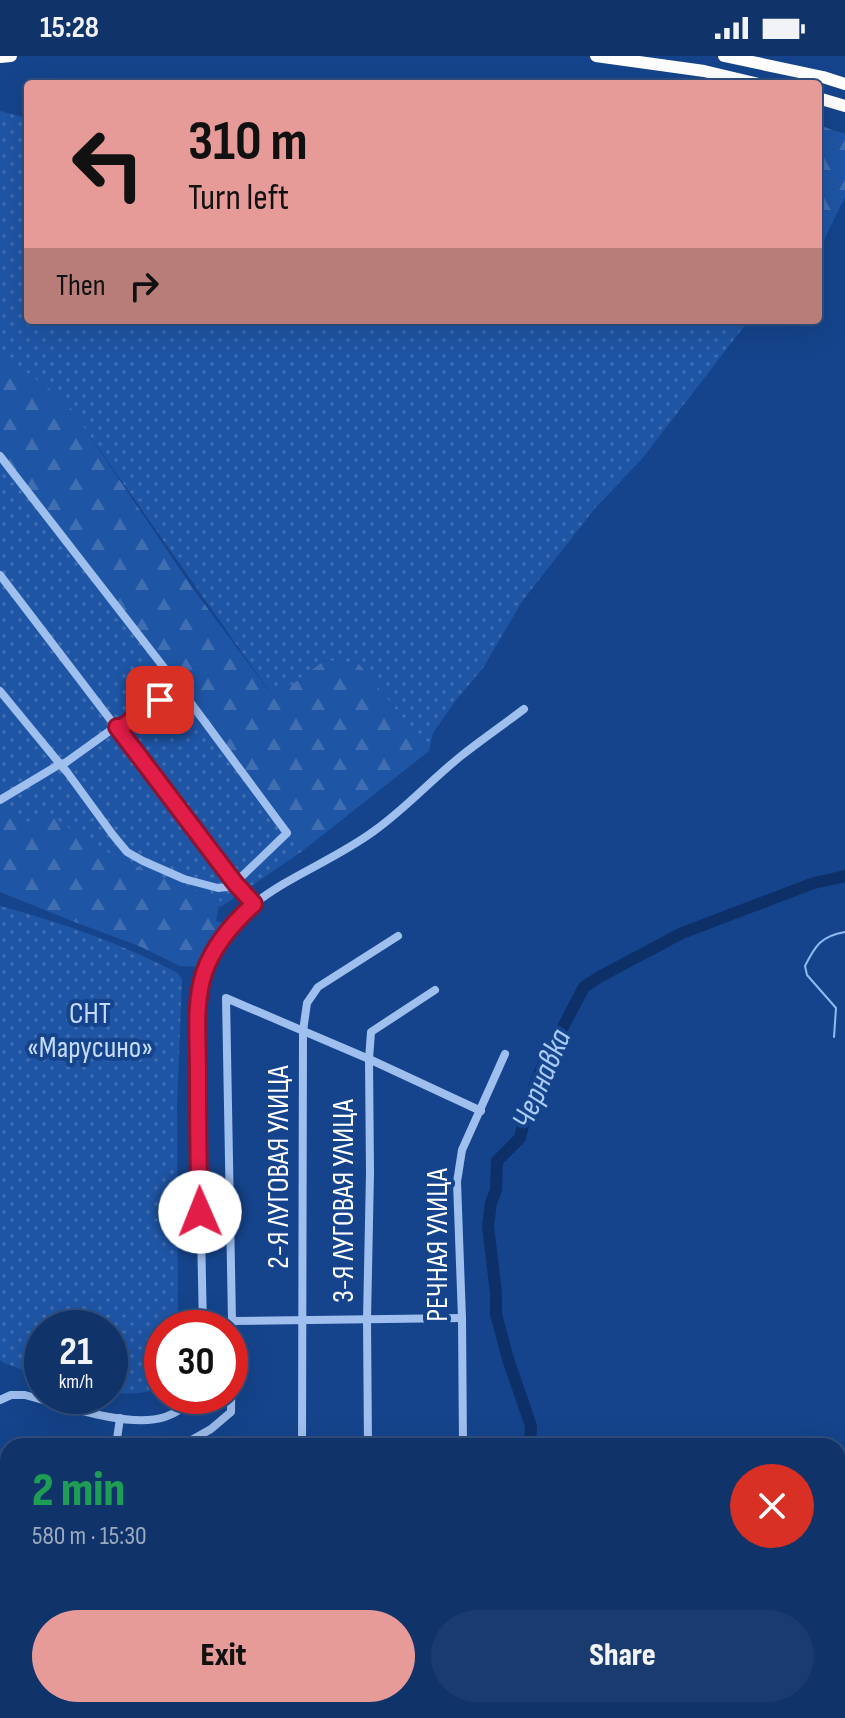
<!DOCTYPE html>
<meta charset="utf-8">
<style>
body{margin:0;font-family:"Sofia Sans Condensed",sans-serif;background:#193b6f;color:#f1f3f6;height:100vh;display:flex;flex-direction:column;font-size:30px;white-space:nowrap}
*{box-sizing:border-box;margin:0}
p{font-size:26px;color:#9caac0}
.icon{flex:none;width:44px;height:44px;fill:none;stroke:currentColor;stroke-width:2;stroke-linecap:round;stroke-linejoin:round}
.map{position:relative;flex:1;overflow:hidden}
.sheet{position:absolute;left:0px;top:1382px;width:846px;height:280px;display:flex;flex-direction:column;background:#103369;border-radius:24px 24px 0 0;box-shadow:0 8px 32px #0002,0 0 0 2px #304e7d}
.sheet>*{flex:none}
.guide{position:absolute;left:24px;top:24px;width:798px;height:244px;border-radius:8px;box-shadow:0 8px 32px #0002,0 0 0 2px #304e7d;background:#e69b98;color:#111;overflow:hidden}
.speed{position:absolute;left:24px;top:1254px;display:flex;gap:16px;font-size:40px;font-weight:700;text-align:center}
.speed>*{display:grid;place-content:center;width:104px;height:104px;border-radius:50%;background:#103369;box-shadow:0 8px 32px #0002,0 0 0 2px #304e7d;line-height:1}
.speed small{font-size:20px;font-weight:400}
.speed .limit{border:12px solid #d22;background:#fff;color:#111}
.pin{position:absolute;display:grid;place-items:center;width:68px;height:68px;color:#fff;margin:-34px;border-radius:16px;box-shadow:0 4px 12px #0006}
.me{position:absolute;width:88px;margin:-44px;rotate:359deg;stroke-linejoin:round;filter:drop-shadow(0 0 6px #0008)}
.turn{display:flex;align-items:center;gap:28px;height:168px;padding:0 32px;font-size:36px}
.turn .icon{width:104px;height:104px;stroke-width:2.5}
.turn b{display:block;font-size:56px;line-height:68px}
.then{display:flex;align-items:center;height:76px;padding:0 32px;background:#0003;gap:16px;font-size:30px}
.round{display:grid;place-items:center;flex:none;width:84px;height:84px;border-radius:42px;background:#193b6f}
.head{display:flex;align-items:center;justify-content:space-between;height:136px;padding:0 32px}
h1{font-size:48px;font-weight:800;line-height:60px;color:#1e9e55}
.button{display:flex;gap:16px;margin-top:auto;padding:16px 32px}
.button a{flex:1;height:92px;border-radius:48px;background:#e69b98;color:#111;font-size:32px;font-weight:800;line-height:92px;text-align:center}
.button a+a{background:#193b6f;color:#f1f3f6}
.status{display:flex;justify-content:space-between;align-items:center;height:56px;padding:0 40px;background:#103369;direction:ltr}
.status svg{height:22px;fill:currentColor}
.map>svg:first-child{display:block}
.green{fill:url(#green-dots)}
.forest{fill:url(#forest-firs)}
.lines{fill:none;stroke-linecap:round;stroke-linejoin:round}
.stream{stroke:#91baf2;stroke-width:2}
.river{stroke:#0e3068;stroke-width:12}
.minor{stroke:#9fbfef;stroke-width:8}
.major{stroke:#e7efff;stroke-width:11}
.highway{stroke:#fff;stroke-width:12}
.route-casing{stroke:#92132f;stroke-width:20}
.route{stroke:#e11d48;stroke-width:14}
.labels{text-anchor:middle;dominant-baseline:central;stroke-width:8;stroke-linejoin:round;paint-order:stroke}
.park-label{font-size:30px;fill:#c5dbfb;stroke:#15448c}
.street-label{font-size:30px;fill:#fff;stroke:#15448c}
.water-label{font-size:32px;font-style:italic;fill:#aacaf7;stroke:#15448c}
</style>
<div class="status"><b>15:28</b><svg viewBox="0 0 49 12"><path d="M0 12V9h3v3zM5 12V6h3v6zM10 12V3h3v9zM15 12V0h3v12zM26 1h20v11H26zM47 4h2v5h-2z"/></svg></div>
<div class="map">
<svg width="845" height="1662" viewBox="0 0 845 1662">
<defs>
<pattern id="green-dots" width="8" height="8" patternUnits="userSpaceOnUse" patternTransform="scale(2)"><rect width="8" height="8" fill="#1e55a5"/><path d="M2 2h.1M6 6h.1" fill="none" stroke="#406eb2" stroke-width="1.8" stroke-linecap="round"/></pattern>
<pattern id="forest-firs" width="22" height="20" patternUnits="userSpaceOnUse" patternTransform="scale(2)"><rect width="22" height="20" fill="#1e55a5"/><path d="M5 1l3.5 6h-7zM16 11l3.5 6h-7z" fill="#406eb2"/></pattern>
</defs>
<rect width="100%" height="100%" fill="#15448c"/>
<g class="green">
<path d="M 130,23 L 381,28 L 125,28 Z"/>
<path d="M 0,55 L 28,62 L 28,264 L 749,264 L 641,404 L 596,451 L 523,544 L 483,612 L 456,644 L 433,677 L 429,695 L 359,608 L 325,604 L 274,642 L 66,346 L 0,297 Z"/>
<path d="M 0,396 L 305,793 L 221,851 L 0,773 Z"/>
<path d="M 0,850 C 61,866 122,888 178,917 L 182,923 L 177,1050 L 178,1272 L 162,1272 L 162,1332 C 144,1338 129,1338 110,1337 L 110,1272 L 42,1272 L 42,1321 L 4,1307 L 0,1304 Z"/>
</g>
<g class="forest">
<path d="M 818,69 L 845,78 L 845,141 L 821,190 L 822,178 L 818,170 Z"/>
<path d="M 0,297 L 66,345 L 194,534 L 274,642 L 325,604 L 359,608 L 429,695 L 305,793 L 0,396 Z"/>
<path d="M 2,747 L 27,766 L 53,760 C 102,801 161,821 220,844 L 216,865 L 225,867 L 198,911 L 180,910 L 139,890 L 72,865 L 0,836 L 0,748 Z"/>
</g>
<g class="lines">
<path class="stream" d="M 834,981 L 836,952 L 807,919 L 805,910 C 815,890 821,880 845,876"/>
<g class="river">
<path d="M 530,1390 L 531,1370 L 508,1303 L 496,1258 L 496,1237 L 488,1170 L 491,1147 L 496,1134 L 497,1105 L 520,1082 L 530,1042 L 541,1013 L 584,931 L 601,920 L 682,877 L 814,827 L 845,820"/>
<path d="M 388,1662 L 393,1654"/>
</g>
<g class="minor">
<path d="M 0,400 L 179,631"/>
<path d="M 0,519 L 235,827 L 254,848"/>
<path d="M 0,635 L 60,708 L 67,716 L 113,779 L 127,796 L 143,805 L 184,823 L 218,832 L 227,831 L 235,827 L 287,777 L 179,631 L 122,671 L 111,674 L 65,707 L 60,708 L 0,744"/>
<path d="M 232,1265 L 462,1262"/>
<path d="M 203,1272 C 201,1191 199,1110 198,1030 C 198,991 192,946 207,909 C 239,833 314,819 374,775 C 405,753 431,724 461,700 C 481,684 503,669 524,653"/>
<path d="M 0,1344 L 11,1339 L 25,1339 C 62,1349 129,1373 165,1361 C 178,1357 186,1349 196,1340"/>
<path d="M 116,1390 L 120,1362"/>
<path d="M 181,1390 L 211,1373 L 231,1356 L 232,1265 L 226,942 L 369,1003 L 481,1055"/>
<path d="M 302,1390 L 303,975 L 307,947 L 318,931 L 398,880"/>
<path d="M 368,1390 L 367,1263 L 370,1117 L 369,1003 L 371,976 L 435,934"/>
<path d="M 463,1390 L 462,1262 L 457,1126 L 462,1094 L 505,998"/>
<path d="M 364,1662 L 368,1654"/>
</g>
<g class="major">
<path d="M 838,1477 L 845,1472"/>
<path d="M 571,1662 L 582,1654"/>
</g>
<g class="highway">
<path d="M 596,0 L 704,15 L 759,28"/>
<path d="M 724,0 L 823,21 L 845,28"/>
<path d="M 0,1 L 11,0"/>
<path d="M 818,42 L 845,50"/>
</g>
</g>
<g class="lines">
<defs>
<path id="route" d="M 160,644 L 122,671 L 117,671 L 235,827 L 254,848 C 234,866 213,890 204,917 C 194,948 198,983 198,1015 C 198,1062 198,1109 200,1156"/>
</defs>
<use href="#route" class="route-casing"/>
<use href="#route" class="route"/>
</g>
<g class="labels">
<g class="park-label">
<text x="90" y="958">СНТ<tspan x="90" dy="34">«Марусино»</tspan></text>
</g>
<g class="street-label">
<text transform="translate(279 1111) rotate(-90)">2-Я ЛУГОВАЯ УЛИЦА</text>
<text transform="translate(344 1145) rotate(-90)">3-Я ЛУГОВАЯ УЛИЦА</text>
<text transform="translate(438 1189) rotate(-90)">РЕЧНАЯ УЛИЦА</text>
</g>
<g class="water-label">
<text transform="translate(542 1023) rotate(-67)">Чернавка</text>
</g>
</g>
</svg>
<div class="speed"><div>21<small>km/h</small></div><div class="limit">30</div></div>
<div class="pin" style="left:160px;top:644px;background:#d93025"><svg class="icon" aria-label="arrive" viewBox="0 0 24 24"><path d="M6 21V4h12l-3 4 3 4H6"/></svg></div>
<svg class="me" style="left:200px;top:1156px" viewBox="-20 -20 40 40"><circle r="19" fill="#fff"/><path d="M0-13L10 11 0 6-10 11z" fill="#e11d48"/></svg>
<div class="guide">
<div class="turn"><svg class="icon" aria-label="left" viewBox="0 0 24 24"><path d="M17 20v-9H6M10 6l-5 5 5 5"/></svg><div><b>310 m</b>Turn left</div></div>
<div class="then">Then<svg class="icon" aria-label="right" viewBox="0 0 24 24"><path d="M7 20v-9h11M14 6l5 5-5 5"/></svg></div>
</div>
<section class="sheet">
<div class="head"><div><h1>2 min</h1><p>580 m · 15:30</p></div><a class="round" style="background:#d93025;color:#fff"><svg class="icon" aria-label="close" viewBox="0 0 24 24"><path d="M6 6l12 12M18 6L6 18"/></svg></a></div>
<div class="button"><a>Exit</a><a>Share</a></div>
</section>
</div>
